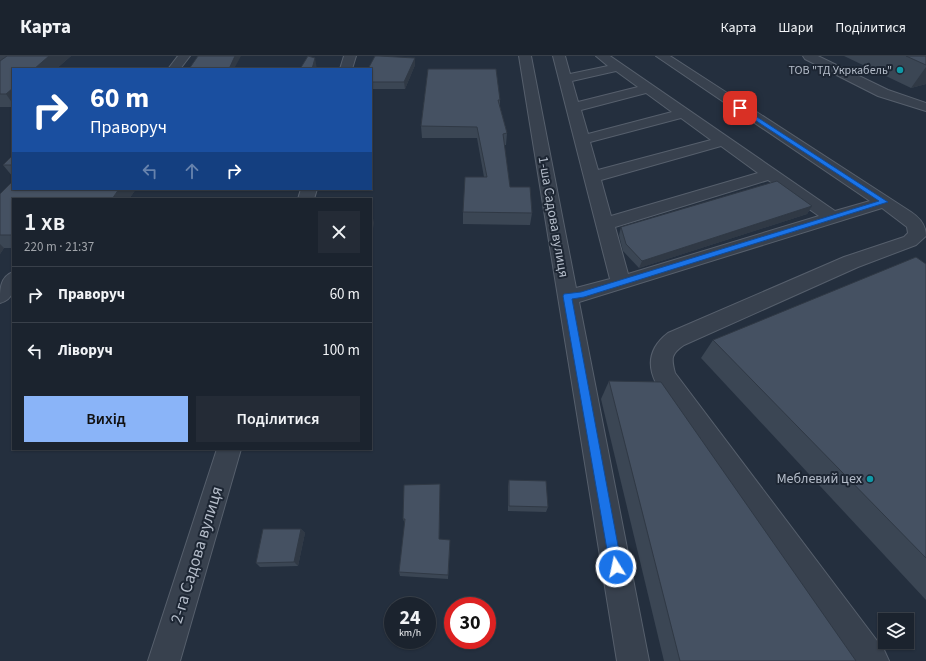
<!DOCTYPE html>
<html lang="uk">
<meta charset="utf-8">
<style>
body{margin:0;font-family:"Source Sans 3",sans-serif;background:#242b36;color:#f1f3f6;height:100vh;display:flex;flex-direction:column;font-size:15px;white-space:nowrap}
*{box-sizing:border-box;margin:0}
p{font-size:13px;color:#a0a4aa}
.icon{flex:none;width:22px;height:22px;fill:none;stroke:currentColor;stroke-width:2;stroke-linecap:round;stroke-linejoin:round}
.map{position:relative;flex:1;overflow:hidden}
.sheet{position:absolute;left:12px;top:142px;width:360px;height:252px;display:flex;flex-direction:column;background:#1b232e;border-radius:0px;box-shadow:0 1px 3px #0004,0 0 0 1px #39404a}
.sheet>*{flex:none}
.hud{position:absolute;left:12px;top:12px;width:360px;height:122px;border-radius:0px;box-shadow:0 1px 3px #0004,0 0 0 1px #39404a;background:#1a4fa0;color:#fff;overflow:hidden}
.tools{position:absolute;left:878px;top:557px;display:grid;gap:8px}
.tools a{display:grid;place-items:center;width:36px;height:36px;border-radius:0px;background:#1b232e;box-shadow:0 1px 3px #0004,0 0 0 1px #39404a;font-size:20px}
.speed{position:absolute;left:384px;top:541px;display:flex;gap:8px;font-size:20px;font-weight:700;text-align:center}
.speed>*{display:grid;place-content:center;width:52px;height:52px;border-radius:50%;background:#1b232e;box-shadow:0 1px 3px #0004,0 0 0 1px #39404a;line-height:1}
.speed small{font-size:10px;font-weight:400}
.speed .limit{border:6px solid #d22;background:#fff;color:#111}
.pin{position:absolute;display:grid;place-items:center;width:34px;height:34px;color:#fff;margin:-17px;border-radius:8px;box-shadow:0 2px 6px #0006}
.me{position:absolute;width:44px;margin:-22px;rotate:350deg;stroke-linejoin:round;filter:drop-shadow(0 0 3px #0008)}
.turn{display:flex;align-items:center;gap:14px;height:84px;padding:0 12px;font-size:18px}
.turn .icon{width:52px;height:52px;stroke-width:2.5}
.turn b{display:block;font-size:28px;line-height:34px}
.lanes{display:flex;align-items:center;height:38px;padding:0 12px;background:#0003;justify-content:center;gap:20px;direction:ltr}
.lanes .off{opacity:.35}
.round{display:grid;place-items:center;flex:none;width:42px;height:42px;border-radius:0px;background:#242b36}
.headline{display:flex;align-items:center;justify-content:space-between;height:68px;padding:0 12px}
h1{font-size:24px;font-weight:600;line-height:30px}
.primary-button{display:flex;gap:8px;margin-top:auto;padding:8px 12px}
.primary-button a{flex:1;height:46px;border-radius:0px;background:#8ab4f8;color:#111;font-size:16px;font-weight:600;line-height:46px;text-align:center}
.primary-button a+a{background:#242b36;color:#f1f3f6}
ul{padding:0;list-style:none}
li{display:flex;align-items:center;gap:12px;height:56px;padding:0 12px;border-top:1px solid #39404a}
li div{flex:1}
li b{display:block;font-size:15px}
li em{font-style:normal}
header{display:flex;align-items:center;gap:24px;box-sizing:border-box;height:56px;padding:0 20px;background:#1b232e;border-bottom:1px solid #39404a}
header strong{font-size:19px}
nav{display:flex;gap:22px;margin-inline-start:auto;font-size:14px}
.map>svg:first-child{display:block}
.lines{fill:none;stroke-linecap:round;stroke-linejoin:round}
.minor-casing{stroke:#565f6c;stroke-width:2}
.minor{fill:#38414e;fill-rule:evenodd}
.wall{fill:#3b4654}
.shaded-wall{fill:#303945}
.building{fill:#455162;stroke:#303945}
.route{fill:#1a73e8;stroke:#114b97}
.culture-dot{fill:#0f9aa8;stroke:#1d2633;stroke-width:1.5}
.labels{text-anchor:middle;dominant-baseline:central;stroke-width:4;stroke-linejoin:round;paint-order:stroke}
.far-poi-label{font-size:12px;fill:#b4bcc9;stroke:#1d2633;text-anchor:end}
.street-label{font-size:14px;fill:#b4bcc9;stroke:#1d2633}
.poi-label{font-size:14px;fill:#b4bcc9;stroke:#1d2633;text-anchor:end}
.near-street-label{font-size:17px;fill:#b4bcc9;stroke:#1d2633}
</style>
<header>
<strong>Карта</strong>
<nav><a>Карта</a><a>Шари</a><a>Поділитися</a></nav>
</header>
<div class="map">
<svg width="926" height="605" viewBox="0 0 926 605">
<rect width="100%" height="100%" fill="#242f3e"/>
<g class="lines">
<defs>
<g id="minor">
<path d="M 0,0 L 9,0 L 0,6 Z"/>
<path d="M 178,0 L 190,0 L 180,13 L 168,13 Z"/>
<path d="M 344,0 L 356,0 L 352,13 L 340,13 Z"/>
<path d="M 519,0 L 531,0 L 576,232 L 610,223 L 553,0 L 565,0 L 570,18 L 608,10 L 596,0 L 610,0 L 835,155 L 870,145 L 656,0 L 670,0 L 911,156 C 920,162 926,169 926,180 L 916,189 L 858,211 L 684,289 C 671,298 671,302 675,317 L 884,594 L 889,605 L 854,605 L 656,327 C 646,307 651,290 668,277 L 844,201 L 904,181 L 908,177 L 907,171 L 882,152 L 579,246 L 649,605 L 617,605 ZM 616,15 L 638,31 L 578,46 L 572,25 ZM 646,37 L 672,56 L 588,78 L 581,54 ZM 681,62 L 711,84 L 598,114 L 590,86 ZM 721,90 L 758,117 L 611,160 L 601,124 ZM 768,124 L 819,160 L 628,218 L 615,171 Z"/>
<path d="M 803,0 L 818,0 L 888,34 L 926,47 L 926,55 L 878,40 L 805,3 Z"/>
<path d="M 301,133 L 317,133 L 314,143 L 298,143 Z"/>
<path d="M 13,216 C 13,230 16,243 0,247 C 0,233 0,221 13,216 Z"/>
<path d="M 217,393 L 241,393 L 180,605 L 148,605 Z"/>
</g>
</defs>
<use href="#minor" class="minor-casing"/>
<use href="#minor" class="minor"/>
</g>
<g class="wall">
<path d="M 7,0 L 71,0 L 56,13 L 13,13 L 13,51 L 0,51 L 0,5 Z"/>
<path d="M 844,0 L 926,0 L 926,28 L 911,32 Z"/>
<path d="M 415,9 L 405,33 L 371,33 L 371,13 Z"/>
<path d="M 428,13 L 500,44 L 500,51 L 507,77 L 506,89 L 504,89 L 510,131 L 532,157 L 530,169 L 463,168 L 463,156 L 484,121 L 477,82 L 422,82 L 421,70 Z"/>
<path d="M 13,99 L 13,121 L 3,109 Z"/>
<path d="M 13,133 L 136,133 L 129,143 L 13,143 L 13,192 L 4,192 L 0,198 L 0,138 Z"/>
<path d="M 812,150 L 807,158 L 639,212 L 623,195 L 619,179 L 621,171 Z"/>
<path d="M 926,208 L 926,544 L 701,302 L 713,284 Z"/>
<path d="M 609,325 L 856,605 L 664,605 L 601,343 Z"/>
<path d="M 509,424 L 548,451 L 546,456 L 508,455 L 508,430 Z"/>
<path d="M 440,428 L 440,434 L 439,484 L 450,489 L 448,523 L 400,520 L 399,516 L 405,468 L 403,463 Z"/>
<path d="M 301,473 L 305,477 L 298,510 L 260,511 L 256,507 Z"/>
</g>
<g class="shaded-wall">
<path d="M 49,0 L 71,0 L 56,13 L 34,13 Z"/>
<path d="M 235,0 L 241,0 L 234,13 L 229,13 Z"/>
<path d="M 315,2 L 317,13 L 312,13 Z"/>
<path d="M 415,2 L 415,9 L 405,33 L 404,26 Z"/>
<path d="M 926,11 L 926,28 L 911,32 Z"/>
<path d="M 13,32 L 13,48 L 6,38 Z"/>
<path d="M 119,133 L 136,133 L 129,143 L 112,143 Z"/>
<path d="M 812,150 L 807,158 L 639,212 L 642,205 Z"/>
<path d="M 371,153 L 374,167 L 371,184 Z"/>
<path d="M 0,188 L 4,192 L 0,198 Z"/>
<path d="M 301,473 L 305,477 L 298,510 L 294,506 Z"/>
</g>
<g class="building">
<path d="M 7,0 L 49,0 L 34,13 L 13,13 L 13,32 L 6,38 L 0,38 L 0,5 Z"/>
<path d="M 198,0 L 235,0 L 229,13 L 189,13 Z"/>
<path d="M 308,0 L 315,2 L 312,13 L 300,13 Z"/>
<path d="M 375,0 L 379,0 L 415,2 L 404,26 L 371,26 L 371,13 L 368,13 Z"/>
<path d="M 906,0 L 926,0 L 926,9 Z"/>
<path d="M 428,13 L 496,13 L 500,44 L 498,44 L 507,77 L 503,78 L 510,131 L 530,131 L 532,157 L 463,156 L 465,121 L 487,121 L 477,71 L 421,70 Z"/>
<path d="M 13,99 L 13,109 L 3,109 Z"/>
<path d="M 13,125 L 13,133 L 119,133 L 112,143 L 13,143 L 13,179 L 0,179 L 0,138 Z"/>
<path d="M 777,125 L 812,150 L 642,205 L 626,188 L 621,171 Z"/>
<path d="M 916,201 L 926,208 L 926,502 L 713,284 Z"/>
<path d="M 609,325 L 661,326 L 856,605 L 680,605 Z"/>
<path d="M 509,424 L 546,425 L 548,451 L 509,450 Z"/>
<path d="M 440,428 L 439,483 L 450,484 L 448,519 L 399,516 L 405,463 L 403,463 L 404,429 Z"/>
<path d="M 263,473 L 301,473 L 294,506 L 256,507 Z"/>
</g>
<path class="route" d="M 740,50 L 888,146 L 584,241 L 572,243 L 622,511 L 620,515 L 616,517 L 612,515 L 610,511 L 563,240 L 564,238 L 581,236 L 879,145 L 738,53 Z"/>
<g class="culture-dot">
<circle cx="900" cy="14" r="4"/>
<circle cx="870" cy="423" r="4"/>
</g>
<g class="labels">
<g class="far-poi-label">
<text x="892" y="14">ТОВ "ТД Укркабель"</text>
</g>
<g class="street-label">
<text transform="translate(553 161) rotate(80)">1-ша Садова вулиця</text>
</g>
<g class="poi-label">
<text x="862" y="423">Меблевий цех</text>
</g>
<g class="near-street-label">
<text transform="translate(197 499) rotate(-73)">2-га Садова вулиця</text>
</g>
</g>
</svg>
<div class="tools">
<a><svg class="icon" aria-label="layers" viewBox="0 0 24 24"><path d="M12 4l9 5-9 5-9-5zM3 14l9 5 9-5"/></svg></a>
</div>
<div class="speed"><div>24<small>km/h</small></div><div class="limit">30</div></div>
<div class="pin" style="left:740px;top:52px;background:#d93025"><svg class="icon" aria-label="arrive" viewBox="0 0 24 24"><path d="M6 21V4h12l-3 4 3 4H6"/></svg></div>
<svg class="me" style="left:616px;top:511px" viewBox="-20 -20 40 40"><circle r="17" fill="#1a73e8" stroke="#fff" stroke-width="3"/><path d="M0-11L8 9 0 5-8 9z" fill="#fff"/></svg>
<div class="hud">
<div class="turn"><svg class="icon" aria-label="right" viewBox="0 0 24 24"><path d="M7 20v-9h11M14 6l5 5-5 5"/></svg><div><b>60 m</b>Праворуч</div></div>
<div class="lanes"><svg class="icon off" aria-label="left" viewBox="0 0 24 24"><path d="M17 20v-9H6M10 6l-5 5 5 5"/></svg><svg class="icon off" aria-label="ahead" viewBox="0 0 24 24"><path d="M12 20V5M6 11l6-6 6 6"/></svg><svg class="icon" aria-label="right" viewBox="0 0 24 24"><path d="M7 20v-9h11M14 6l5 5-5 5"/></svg></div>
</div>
<section class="sheet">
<div class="headline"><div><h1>1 хв</h1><p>220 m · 21:37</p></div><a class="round"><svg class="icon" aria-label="close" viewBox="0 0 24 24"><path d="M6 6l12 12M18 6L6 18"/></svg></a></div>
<ul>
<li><svg class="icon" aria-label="right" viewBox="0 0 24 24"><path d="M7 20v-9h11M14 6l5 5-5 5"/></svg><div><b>Праворуч</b></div><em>60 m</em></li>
<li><svg class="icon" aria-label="left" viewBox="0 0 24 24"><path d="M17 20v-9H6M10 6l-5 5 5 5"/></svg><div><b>Ліворуч</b></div><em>100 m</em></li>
</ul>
<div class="primary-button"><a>Вихід</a><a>Поділитися</a></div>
</section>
</div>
